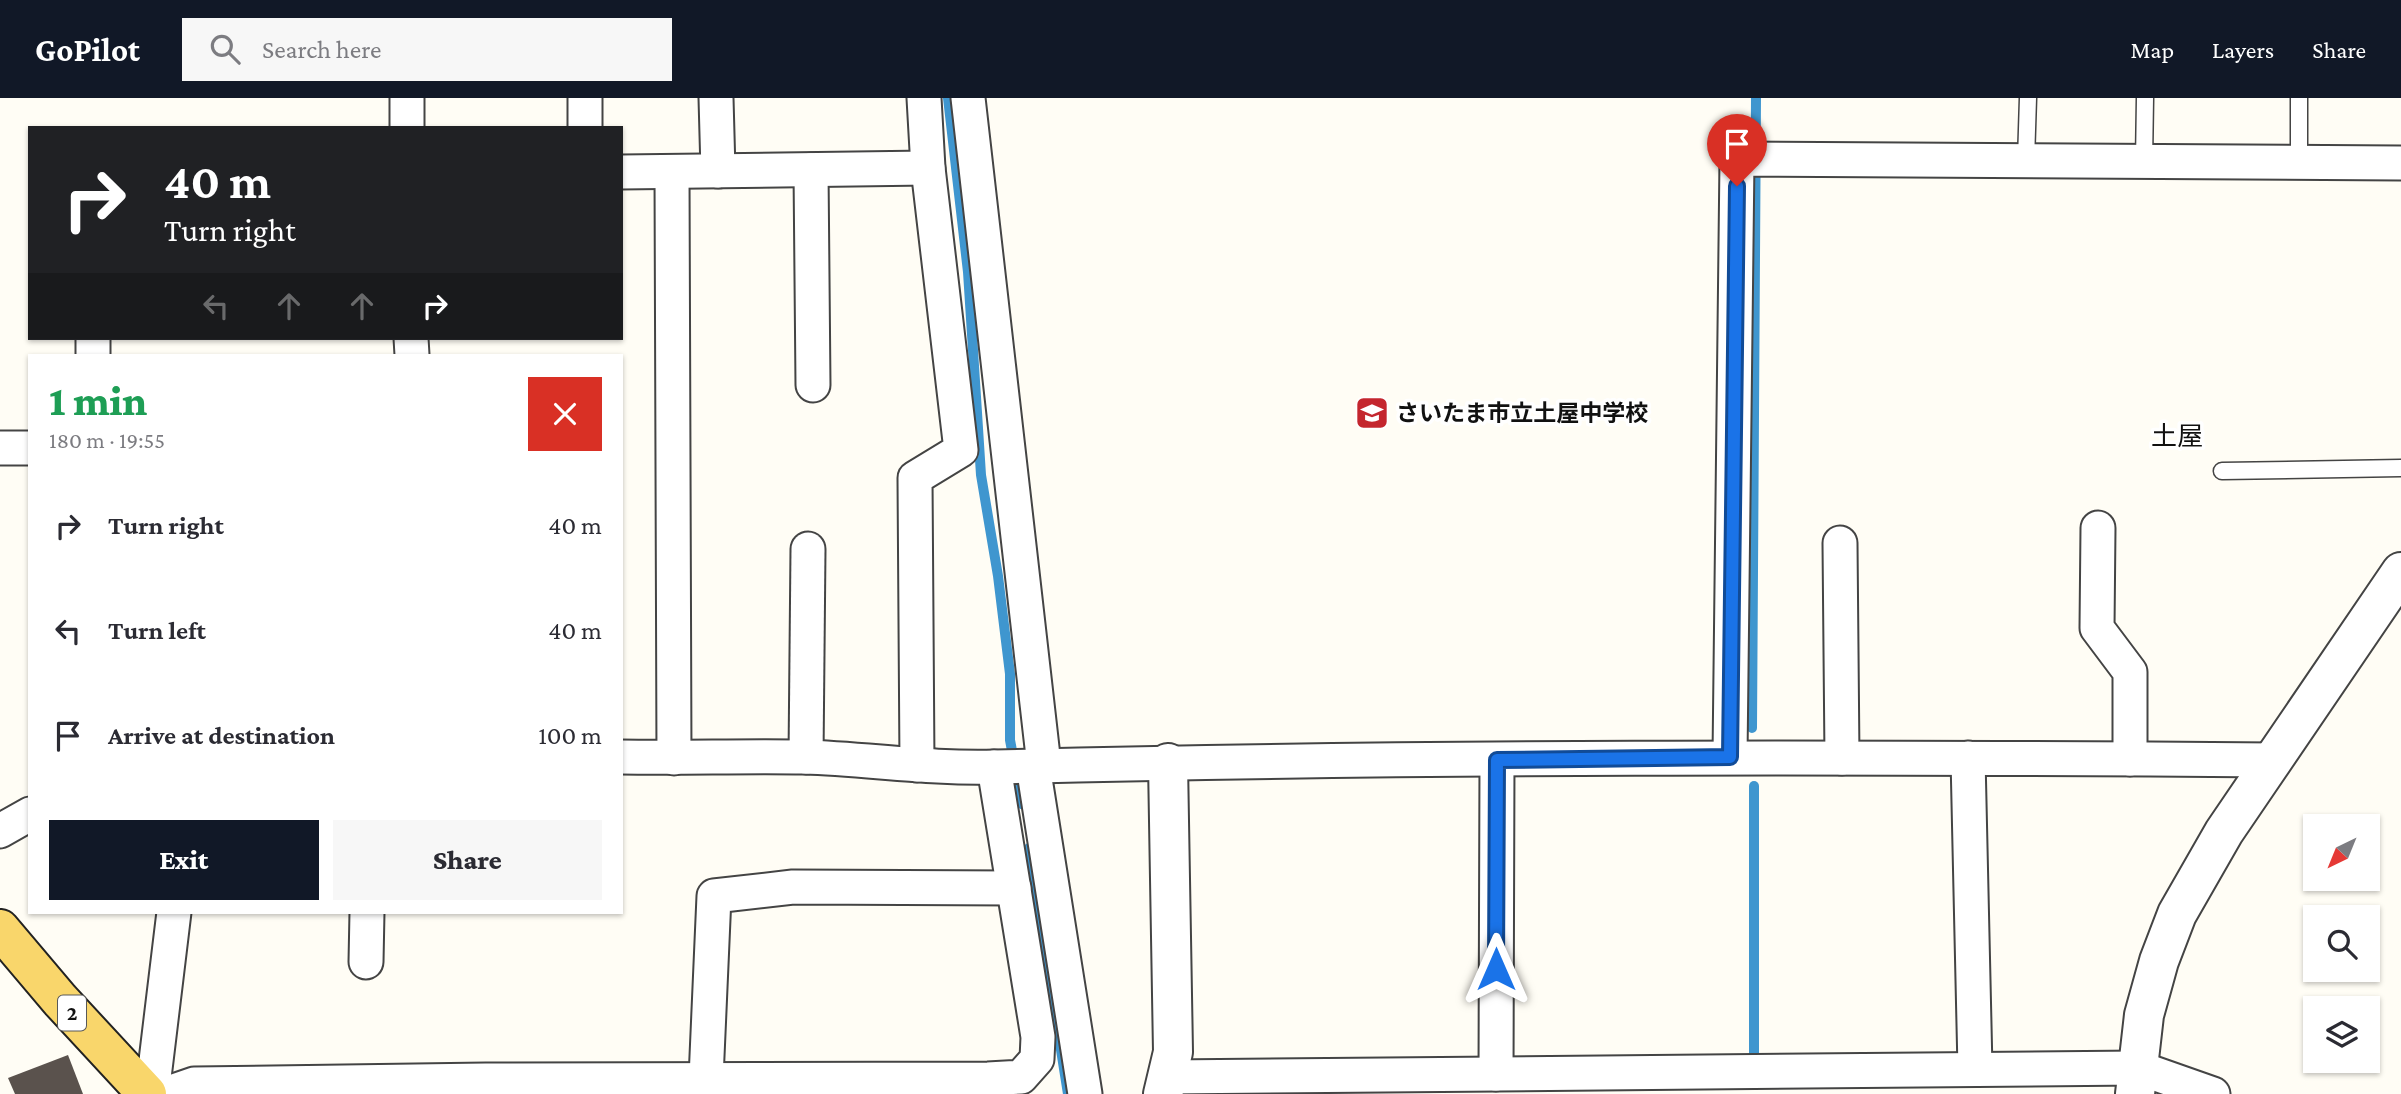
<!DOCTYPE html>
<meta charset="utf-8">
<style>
body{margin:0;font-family:"Crimson Pro","Noto Sans JP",serif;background:#f7f7f7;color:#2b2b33;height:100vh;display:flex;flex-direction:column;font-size:26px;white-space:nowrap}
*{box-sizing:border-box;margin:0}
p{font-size:23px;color:#7c7c81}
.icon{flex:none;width:38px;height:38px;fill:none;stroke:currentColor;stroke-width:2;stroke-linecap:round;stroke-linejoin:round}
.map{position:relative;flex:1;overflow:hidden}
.details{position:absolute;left:28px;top:256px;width:595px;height:560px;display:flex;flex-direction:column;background:#fff;border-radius:0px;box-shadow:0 2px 5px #0004}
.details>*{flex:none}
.guide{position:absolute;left:28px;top:28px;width:595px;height:214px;border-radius:0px;box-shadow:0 2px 5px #0004;background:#202124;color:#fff;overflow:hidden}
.needle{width:46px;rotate:223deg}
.buttons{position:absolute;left:2303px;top:716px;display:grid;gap:14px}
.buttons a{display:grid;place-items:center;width:77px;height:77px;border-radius:0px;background:#fff;box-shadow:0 2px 5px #0004;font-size:35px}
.pin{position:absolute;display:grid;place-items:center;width:60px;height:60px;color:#fff;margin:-72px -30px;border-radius:50% 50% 50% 0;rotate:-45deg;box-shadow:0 0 7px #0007}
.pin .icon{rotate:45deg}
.me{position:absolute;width:77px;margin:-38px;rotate:0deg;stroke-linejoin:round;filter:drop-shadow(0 0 5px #0008)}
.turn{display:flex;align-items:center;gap:24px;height:147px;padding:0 21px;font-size:32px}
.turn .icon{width:91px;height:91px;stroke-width:2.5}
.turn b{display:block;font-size:49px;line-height:60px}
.lanes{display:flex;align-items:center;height:66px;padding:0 21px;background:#0003;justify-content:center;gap:35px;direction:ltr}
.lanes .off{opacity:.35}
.round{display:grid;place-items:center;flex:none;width:74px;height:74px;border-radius:0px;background:#f7f7f7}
.headline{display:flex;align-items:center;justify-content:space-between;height:119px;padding:0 21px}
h1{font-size:42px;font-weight:800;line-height:52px;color:#1e9e55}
.primary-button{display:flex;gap:14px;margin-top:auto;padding:14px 21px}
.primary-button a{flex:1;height:80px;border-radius:0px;background:#111827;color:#fff;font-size:28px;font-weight:800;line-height:80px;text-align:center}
.primary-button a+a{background:#f7f7f7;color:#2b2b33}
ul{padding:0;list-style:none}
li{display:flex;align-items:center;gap:21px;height:105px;padding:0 21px}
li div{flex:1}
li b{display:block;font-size:26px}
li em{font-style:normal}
header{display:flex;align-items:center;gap:42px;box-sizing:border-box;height:98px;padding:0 35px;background:#111827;color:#fff}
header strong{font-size:33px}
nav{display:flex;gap:38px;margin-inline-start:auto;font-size:24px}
.search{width:490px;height:63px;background:#f7f7f7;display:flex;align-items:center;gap:18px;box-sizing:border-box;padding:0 24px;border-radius:0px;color:#7c7c81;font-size:26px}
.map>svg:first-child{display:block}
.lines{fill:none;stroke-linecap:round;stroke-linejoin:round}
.stream{stroke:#3f96cf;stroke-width:10}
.building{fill:#5a524d}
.service-casing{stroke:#444;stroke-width:19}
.minor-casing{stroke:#444;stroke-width:37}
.tertiary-casing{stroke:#444;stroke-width:42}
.primary-casing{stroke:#222;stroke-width:42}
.service{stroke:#fff;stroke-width:16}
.minor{stroke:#fff;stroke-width:33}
.tertiary{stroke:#fff;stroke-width:38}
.primary{stroke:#f9d66b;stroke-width:38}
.route-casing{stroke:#114b97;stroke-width:18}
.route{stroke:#1a73e8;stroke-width:12}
.labels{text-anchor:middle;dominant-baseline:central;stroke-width:7;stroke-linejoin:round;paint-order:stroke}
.shield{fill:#fff;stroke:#585858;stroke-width:2}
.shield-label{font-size:21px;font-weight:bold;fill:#111}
.poi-label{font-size:23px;font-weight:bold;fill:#111;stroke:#fff;text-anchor:start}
.quarter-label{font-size:26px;fill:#111;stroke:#fff}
</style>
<header>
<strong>GoPilot</strong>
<div class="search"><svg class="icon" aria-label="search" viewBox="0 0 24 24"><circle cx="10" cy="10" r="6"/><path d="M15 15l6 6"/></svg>Search here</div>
<nav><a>Map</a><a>Layers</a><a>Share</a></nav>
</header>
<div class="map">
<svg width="2401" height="996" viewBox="0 0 2401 996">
<rect width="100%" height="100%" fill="#fffdf5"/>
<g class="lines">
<g class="stream">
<path d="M 948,0 L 968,174 L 981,377 L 998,478 L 1010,576 L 1010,642 L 1022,706"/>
<path d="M 1752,630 L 1756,0"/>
<path d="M 1754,688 L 1754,960"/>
<path d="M 1029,750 L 1068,996"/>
</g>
</g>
<path class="building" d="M 68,957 L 83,996 L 15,996 L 8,980 Z"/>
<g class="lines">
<defs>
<g id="service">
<path d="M 2299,0 L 2299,65"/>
<path d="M 2026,63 L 2028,0"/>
<path d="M 2144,64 L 2145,0"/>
<path d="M 2222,373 L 2401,370"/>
</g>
<g id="minor">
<path d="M 716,0 L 718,73"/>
<path d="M 968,0 L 1044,667"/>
<path d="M 407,30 L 407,0"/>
<path d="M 585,30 L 585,0"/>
<path d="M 811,72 L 813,287"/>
<path d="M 621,74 L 928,70"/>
<path d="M 672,74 L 674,660"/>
<path d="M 93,240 L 93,257"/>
<path d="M 411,240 L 412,257"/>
<path d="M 0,350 L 30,350"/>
<path d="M 2098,430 L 2097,530 L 2130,574 L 2130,661"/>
<path d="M 1840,445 L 1842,660"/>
<path d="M 621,659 C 682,660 743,658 804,659 C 868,661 931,671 995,669 C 1421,658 1848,659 2275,662"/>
<path d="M 806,659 L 808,451"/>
<path d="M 1730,659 L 1737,61 L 2401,65"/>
<path d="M 1968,660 L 1975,971"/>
<path d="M 917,667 L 915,380 L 961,352 L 928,70 L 924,0"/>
<path d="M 1033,668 L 1085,996"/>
<path d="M 0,733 L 30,716"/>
<path d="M 366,864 L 367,814"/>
<path d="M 1496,976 L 1497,662"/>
<path d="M 1167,979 L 2139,970 L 2213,996"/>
<path d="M 706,981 L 714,798 L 793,789 L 1014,790"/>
<path d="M 152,996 L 174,814"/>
<path d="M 165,996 L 194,986 L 486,982 L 988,981 L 1021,979 L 1037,961 L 1038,939 L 994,669"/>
</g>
<g id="tertiary">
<path d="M 1163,996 L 1173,954 L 1168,665"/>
<path d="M 2135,996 L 2144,917 L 2159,863 L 2177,816 L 2224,734 L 2401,474"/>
</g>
<path id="primary" d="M 0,831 L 60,902 L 147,996"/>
</defs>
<use href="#service" class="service-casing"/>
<use href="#minor" class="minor-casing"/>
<use href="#tertiary" class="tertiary-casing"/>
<use href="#primary" class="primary-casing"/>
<use href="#service" class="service"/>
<use href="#minor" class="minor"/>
<use href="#tertiary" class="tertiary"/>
<use href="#primary" class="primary"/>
</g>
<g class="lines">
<defs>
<path id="route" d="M 1496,871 L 1497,662 L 1730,659 L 1737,88"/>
</defs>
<use href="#route" class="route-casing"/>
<use href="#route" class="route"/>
</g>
<defs>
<symbol id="school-square" viewBox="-11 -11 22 22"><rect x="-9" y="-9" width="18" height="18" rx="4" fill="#c4262e" stroke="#fff"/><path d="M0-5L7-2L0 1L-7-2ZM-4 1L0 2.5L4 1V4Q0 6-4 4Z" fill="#fff"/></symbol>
</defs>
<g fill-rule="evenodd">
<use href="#school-square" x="1353" y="296" width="38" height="38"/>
</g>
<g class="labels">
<rect class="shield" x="58" y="897.5" width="28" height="35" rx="5"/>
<g class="shield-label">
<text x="72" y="915">2</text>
</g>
<g class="poi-label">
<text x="1396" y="315">さいたま市立土屋中学校</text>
</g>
<g class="quarter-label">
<text x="2177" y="338">土屋</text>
</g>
</g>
</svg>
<div class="buttons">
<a><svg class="needle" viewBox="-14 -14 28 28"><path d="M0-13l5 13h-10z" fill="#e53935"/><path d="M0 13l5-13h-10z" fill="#7c7c81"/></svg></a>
<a><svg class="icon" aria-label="search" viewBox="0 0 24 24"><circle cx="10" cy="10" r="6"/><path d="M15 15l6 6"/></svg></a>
<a><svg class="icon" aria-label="layers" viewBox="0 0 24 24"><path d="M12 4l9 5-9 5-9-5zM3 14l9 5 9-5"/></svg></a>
</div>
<div class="pin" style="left:1737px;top:88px;background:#d93025"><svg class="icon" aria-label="arrive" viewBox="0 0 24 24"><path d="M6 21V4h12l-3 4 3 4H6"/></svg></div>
<svg class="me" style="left:1496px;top:871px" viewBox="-20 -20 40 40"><path d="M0-17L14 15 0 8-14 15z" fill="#1a73e8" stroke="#fff" stroke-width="4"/></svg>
<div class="guide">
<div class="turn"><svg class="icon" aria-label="right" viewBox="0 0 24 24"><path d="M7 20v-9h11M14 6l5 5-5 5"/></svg><div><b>40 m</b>Turn right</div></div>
<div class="lanes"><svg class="icon off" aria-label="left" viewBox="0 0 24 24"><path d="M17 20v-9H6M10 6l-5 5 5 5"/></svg><svg class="icon off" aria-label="ahead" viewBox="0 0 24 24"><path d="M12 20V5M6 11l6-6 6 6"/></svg><svg class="icon off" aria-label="ahead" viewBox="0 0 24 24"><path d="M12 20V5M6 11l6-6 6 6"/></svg><svg class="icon" aria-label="right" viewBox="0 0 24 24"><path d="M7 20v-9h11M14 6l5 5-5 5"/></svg></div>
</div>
<section class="details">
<div class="headline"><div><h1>1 min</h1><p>180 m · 19:55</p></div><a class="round" style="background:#d93025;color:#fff"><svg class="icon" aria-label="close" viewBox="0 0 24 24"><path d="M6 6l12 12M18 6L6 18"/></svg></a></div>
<ul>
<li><svg class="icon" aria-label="right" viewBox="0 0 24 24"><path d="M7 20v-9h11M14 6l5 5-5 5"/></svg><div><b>Turn right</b></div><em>40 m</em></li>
<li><svg class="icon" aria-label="left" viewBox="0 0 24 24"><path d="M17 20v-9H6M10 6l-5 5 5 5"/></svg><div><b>Turn left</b></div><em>40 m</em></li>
<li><svg class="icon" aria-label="arrive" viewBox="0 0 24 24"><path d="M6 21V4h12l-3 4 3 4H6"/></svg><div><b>Arrive at destination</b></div><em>100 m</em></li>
</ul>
<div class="primary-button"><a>Exit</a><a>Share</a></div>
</section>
</div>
